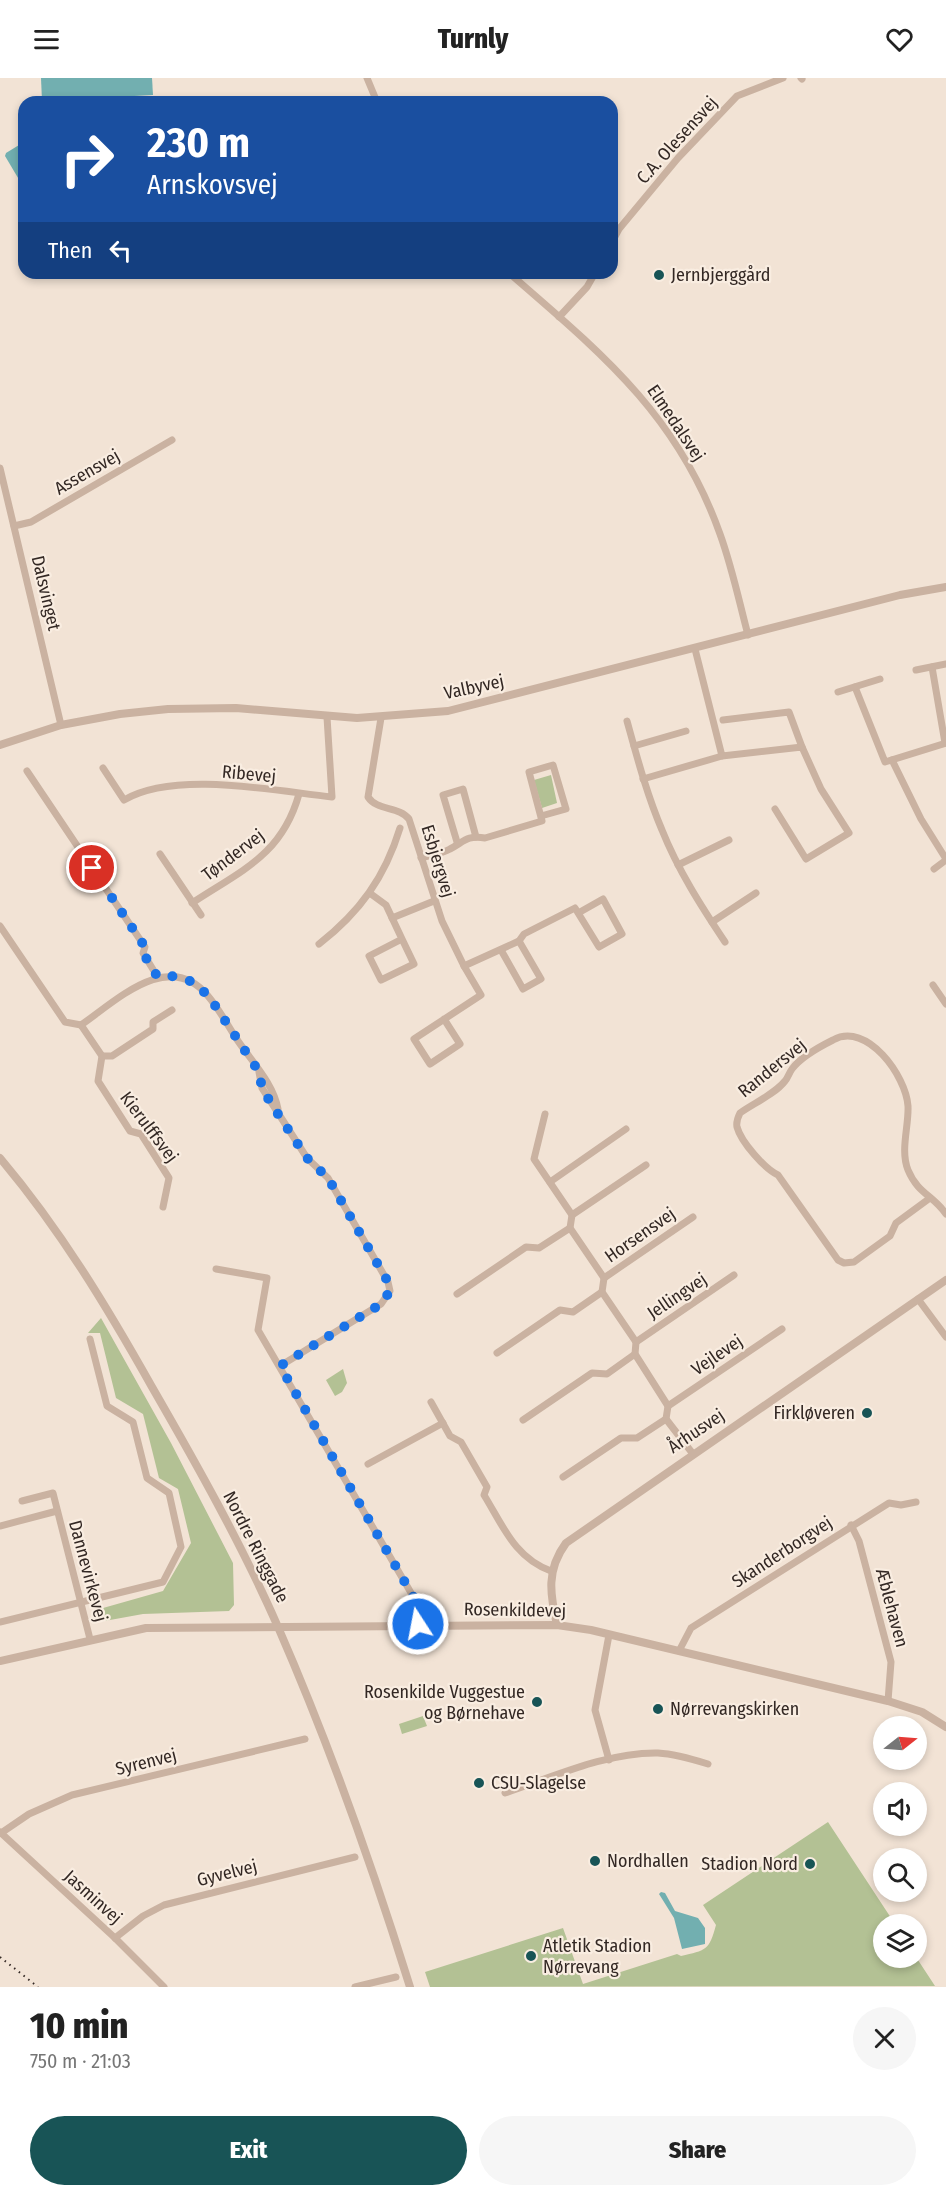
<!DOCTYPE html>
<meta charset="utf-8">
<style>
body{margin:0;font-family:"Fira Sans Condensed",sans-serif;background:#f6f6f6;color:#222;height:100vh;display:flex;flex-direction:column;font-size:22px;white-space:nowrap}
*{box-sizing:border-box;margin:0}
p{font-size:20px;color:#767676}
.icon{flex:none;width:33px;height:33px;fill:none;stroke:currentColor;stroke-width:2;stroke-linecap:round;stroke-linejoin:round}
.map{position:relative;height:1909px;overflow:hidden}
.panel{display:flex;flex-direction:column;background:#fff;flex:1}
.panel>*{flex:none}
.top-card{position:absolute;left:18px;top:18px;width:600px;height:183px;border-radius:18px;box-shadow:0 3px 9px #0003;background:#1a4fa0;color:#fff;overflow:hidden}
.needle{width:39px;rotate:73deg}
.buttons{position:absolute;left:873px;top:1638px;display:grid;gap:12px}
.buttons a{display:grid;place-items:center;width:54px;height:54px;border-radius:50%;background:#fff;box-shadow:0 3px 9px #0003;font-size:30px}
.pin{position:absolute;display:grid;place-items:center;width:51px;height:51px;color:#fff;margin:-26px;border:3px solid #fff;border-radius:50%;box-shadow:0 2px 6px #0007}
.me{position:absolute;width:66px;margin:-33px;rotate:349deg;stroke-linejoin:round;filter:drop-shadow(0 0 4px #0008)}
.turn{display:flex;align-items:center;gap:21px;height:126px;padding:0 30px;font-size:27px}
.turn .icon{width:78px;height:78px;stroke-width:2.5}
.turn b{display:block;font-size:42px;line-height:51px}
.then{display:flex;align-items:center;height:57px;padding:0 30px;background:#0003;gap:12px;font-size:22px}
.round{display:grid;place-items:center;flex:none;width:63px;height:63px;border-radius:32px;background:#f6f6f6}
.headline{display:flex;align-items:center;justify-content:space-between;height:102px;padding:0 30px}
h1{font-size:36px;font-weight:800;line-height:45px}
.action{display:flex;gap:12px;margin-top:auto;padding:12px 30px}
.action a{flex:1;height:69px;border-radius:36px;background:#185456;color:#fff;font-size:24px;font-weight:800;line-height:69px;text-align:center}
.action a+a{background:#f6f6f6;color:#222}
header{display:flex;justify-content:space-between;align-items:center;height:78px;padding:0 30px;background:#fff;font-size:27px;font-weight:800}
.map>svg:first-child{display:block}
.green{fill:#b3c194}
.water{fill:#72afb0}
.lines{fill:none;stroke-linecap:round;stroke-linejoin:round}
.minor{stroke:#cab2a1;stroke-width:7}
.tertiary{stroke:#cab2a1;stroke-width:8}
.rail{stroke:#332824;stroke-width:2;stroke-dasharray:1.5 4.5;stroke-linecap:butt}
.route{stroke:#1a73e8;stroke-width:10;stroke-dasharray:0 18}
.poi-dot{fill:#185456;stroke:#f9ede1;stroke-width:2}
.labels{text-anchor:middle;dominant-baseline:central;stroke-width:4.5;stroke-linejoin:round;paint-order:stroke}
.street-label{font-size:18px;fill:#332824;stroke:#f9ede1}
.poi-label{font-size:18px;fill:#332824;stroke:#f9ede1;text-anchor:start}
</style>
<header><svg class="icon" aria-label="menu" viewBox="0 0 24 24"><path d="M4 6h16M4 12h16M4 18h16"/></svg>Turnly<svg class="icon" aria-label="heart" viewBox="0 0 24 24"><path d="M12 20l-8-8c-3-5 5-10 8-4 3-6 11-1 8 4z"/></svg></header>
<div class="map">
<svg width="946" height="1909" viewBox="0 0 946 1909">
<rect width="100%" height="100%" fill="#f2e3d5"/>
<g class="green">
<path d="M 551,697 L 557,725 L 542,730 L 534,702 Z"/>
<path d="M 101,1240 L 171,1365 L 233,1485 L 234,1527 L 229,1533 L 143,1536 L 99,1544 L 96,1532 L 163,1513 L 191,1465 L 178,1411 L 159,1400 L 143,1336 L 116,1320 L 100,1255 L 88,1255 Z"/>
<path d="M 343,1291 L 347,1305 L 342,1314 L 335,1318 L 326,1302 Z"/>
<path d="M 423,1638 L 427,1648 L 402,1656 L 399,1646 Z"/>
<path d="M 828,1744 L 895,1846 L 884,1846 L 884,1880 L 916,1879 L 935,1908 L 430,1909 L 425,1894 L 563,1850 L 583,1906 L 677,1876 L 681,1878 C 706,1872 709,1873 716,1847 L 703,1827 Z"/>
</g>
<g class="water">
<path d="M 41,0 L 152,0 L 153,17 L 42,23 Z"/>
<path d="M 24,64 L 24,110 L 5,78 L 6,75 Z"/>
<path d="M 661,1814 L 665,1815 L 675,1833 L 698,1840 L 705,1850 L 705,1866 L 682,1871 L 674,1840 L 659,1816 Z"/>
</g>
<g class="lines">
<g class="minor">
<path d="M 367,0 L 377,24"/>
<path d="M 801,0 L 802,1"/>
<path d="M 612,164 L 619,151 L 678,80 L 737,18 L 783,0"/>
<path d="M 509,195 C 600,274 678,337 720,456 C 732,489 739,523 748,557"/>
<path d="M 559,239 L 587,209 L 595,195"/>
<path d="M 0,390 L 61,647"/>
<path d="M 14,448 L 31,444 L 172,362"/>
<path d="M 695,571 L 722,678 L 802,669 L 821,711 L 849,755 L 806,781 L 775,731"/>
<path d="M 932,589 L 945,665"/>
<path d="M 916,592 L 946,586"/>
<path d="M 855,609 L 885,684 L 946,665"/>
<path d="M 838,614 L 880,601"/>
<path d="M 381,640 L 368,719 C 377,733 399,728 409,741 L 442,843 L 464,888 L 481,917 L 414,961 L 430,986 L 460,966 L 444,941"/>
<path d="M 723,642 L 789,634 L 802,669"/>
<path d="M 627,643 C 637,679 647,717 662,752 C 678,792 701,828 725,864"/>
<path d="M 634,668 L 686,653"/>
<path d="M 892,682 L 921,741 L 946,781"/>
<path d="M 103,690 L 124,722 C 175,692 275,713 332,719 L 327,639"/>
<path d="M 27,693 L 145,869 L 143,875 L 157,898"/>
<path d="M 643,701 L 722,678"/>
<path d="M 457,764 L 443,717 L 463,711 L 476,759"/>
<path d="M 160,776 L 201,837"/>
<path d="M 421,780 C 430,777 441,776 450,771 C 464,764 466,757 485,760 L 542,743 L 529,694 L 553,687 L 566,731 L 541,738"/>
<path d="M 678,787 L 729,762"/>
<path d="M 934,791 L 946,782"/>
<path d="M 371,816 L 386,827 L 402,861 L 369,878 L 381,902 L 414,886 L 402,861"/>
<path d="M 192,825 C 242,792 282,777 299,716"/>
<path d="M 392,840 L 434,823"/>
<path d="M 712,844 L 756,815"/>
<path d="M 0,848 L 65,944 L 81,947"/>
<path d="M 319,866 C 360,834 385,799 400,750"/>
<path d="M 501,872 L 523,911 L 541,901 L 519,863"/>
<path d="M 464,888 L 519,863 L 524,856 L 575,830 L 599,869 L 622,856 L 603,821 L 580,834"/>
<path d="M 933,907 L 946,926"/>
<path d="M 81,947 C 116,923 169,870 208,918 C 219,931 227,946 236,960 C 251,983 273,1004 278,1031"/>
<path d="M 81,947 L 102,978 L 98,1003 L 130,1053 L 141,1056 L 169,1100 L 163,1129"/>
<path d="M 102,978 L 112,978 L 153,951 L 153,944 L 172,932"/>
<path d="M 259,994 L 262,1010 L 307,1080 L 328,1100 L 388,1204 L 390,1213 L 381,1226 L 280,1288"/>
<path d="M 545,1036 L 534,1081 L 572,1137 L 570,1150 L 604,1200 L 602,1214 L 636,1264 L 635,1276 L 668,1328 L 666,1341 L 693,1376"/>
<path d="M 550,1104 L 626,1051"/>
<path d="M 930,1120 L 896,1145 L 890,1158 L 854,1184 L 844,1185 L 838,1182 L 778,1097 C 765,1091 741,1064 737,1049 C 736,1044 738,1039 740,1035 C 754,1025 775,1016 785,1003 C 788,1000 789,995 792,991 C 800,980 821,968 833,962 C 867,943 906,998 908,1028 C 909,1048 900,1072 908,1092 C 918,1116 933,1117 946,1136"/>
<path d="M 572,1137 L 646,1087"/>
<path d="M 216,1191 L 267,1200 L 258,1252 L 414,1520 L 418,1546"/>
<path d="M 604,1200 L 693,1139"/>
<path d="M 457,1216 L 526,1169 L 539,1170 L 570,1150"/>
<path d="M 918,1221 L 946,1259"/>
<path d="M 636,1264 L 734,1197"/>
<path d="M 497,1275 L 560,1232 L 573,1234 L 602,1214"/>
<path d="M 431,1324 L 450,1358 L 461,1364 L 487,1409 L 484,1417 C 503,1448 515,1480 551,1493"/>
<path d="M 668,1328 L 782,1251"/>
<path d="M 523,1342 L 592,1295 L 607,1296 L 635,1276"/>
<path d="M 368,1386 L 443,1345"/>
<path d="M 563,1399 L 621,1360 L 637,1360 L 666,1341"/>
<path d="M 22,1423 L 53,1415 L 90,1561"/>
<path d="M 851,1447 L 859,1463 L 891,1584 L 888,1623"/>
<path d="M 0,1448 L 57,1433"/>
<path d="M 0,1544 L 163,1504 L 181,1469 L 169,1415 L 147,1400 L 133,1344 L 107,1328 L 90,1261"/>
<path d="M 679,1573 L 691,1550 L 889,1425 L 901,1427 L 916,1424"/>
<path d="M 609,1682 L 595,1632 L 609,1557"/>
<path d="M 505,1715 C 553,1699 607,1674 658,1675 C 675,1676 692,1681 708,1686"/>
<path d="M 0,1754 L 115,1860 L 164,1909"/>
<path d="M 1,1755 L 29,1736 L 72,1717 L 305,1661"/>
<path d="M 115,1860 L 143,1838 L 164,1827 L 355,1779"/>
<path d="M 355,1909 L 396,1899"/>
</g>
<g class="tertiary">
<path d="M 0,667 L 61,647 L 120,636 L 168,631 L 236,630 L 357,640 L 448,633 L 900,517 L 946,509"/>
<path d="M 0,1080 C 60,1151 107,1229 152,1309 C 197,1387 242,1467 278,1549 C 329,1666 372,1787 410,1909"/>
<path d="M 557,1547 C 550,1516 546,1492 566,1465 L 946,1202"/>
<path d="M 0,1583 L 146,1550 L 557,1547 L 591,1552 L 888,1623 L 922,1634 L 946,1649"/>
</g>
<path class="rail" d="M 0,1879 L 38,1909"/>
</g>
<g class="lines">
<path class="route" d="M 92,790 L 145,869 L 143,875 L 157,898 L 168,897 L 190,903 L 208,917 L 259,994 L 262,1010 L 272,1027 L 307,1080 L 328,1100 L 388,1204 L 390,1213 L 381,1226 L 280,1288 L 414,1520 L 418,1546"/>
</g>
<g class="poi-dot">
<circle cx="659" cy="197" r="6"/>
<circle cx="867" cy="1335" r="6"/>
<circle cx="537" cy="1624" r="6"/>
<circle cx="658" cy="1631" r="6"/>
<circle cx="479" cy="1705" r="6"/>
<circle cx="595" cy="1783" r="6"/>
<circle cx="810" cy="1786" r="6"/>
<circle cx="531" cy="1878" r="6"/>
</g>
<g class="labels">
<g class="street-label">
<text transform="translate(677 62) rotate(-48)">C.A. Olesensvej</text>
<text transform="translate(676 345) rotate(56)">Elmedalsvej</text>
<text transform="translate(87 394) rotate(-30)">Assensvej</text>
<text transform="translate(46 515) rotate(77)">Dalsvinget</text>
<text transform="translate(474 609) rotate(-12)">Valbyvej</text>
<text transform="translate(249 696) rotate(5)">Ribevej</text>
<text transform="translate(233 777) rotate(-37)">Tøndervej</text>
<text transform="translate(438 783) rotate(73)">Esbjergvej</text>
<text transform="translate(772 990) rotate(-39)">Randersvej</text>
<text transform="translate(149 1049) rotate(53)">Kierulffsvej</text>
<text transform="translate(640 1157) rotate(-35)">Horsensvej</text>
<text transform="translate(677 1218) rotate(-34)">Jellingvej</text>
<text transform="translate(717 1277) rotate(-34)">Vejlevej</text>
<text transform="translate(696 1353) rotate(-34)">Århusvej</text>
<text transform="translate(256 1469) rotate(63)">Nordre Ringgade</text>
<text transform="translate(782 1474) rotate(-33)">Skanderborgvej</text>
<text transform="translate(88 1493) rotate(75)">Dannevirkevej</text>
<text transform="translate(892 1530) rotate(75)">Æblehaven</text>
<text transform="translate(515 1532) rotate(1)">Rosenkildevej</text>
<text transform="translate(146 1684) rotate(-14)">Syrenvej</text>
<text transform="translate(227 1795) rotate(-14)">Gyvelvej</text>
<text transform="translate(93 1819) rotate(42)">Jasminvej</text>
</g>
<g class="poi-label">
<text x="671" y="197">Jernbjerggård</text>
<text x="855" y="1335" text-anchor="end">Firkløveren</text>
<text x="525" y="1614" text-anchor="end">Rosenkilde Vuggestue<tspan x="525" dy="21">og Børnehave</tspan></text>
<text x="670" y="1631">Nørrevangskirken</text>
<text x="491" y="1705">CSU-Slagelse</text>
<text x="607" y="1783">Nordhallen</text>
<text x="798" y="1786" text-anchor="end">Stadion Nord</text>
<text x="543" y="1868">Atletik Stadion<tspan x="543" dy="21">Nørrevang</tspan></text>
</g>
</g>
</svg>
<div class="buttons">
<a><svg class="needle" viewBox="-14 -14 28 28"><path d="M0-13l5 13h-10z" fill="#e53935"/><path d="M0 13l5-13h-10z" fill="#767676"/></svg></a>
<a><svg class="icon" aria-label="sound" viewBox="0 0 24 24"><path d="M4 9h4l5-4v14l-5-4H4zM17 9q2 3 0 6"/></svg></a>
<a><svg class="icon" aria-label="search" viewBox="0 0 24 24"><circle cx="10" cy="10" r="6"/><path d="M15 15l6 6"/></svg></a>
<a><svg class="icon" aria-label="layers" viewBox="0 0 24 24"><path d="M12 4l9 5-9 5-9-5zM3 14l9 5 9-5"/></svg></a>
</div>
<div class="pin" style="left:92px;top:790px;background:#d93025"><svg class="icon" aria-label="arrive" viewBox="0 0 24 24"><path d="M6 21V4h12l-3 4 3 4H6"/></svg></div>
<svg class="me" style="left:418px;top:1546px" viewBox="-20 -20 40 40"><circle r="17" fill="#1a73e8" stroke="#fff" stroke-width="3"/><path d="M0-11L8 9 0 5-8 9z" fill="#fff"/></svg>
<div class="top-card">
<div class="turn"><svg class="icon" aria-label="right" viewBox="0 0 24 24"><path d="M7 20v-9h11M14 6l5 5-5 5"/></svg><div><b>230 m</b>Arnskovsvej</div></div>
<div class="then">Then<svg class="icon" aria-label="left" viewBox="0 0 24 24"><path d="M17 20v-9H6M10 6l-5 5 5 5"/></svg></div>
</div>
</div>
<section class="panel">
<div class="headline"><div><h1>10 min</h1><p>750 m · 21:03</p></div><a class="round"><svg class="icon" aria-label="close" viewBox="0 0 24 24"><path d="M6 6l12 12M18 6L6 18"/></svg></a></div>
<div class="action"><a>Exit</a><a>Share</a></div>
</section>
